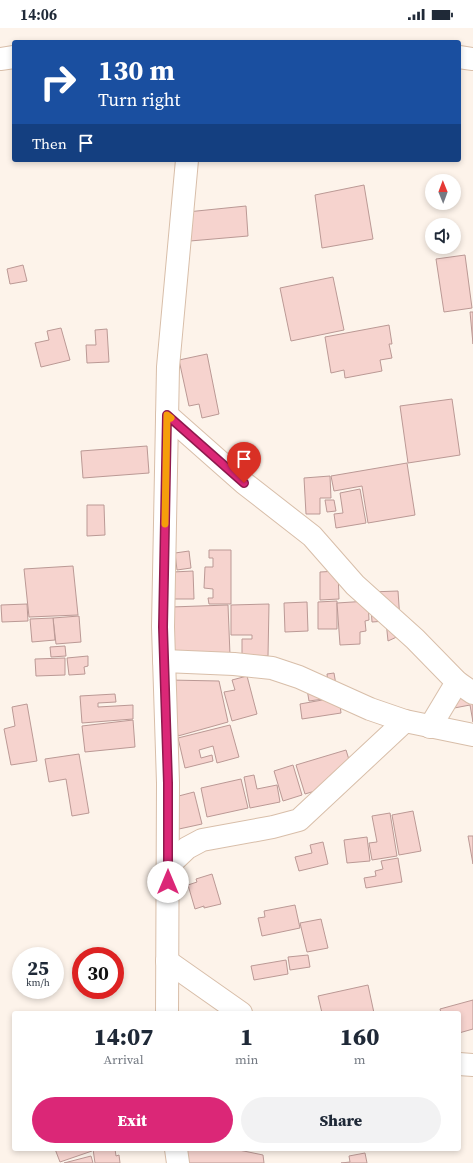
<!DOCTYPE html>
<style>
body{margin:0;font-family:"Source Serif 4",serif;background:#f2f2f3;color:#1f2937;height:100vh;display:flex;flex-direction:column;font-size:15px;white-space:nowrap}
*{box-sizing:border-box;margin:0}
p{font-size:13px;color:#747a83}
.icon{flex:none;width:22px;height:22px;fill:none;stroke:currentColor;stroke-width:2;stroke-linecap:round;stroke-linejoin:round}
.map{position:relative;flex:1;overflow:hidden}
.drawer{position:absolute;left:12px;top:983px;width:449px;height:140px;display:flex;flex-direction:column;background:#fff;border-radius:4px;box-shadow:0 2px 6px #0003}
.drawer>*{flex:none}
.top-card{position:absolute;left:12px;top:12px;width:449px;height:122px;border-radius:4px;box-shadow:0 2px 6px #0003;background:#1a4fa0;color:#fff;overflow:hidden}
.needle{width:26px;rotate:359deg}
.fabs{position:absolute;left:425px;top:146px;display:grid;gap:8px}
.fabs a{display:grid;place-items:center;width:36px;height:36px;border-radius:50%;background:#fff;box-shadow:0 2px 6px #0003;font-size:20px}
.speed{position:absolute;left:12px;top:919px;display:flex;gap:8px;font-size:20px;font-weight:700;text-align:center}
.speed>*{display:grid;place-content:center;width:52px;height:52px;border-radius:50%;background:#fff;box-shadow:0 2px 6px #0003;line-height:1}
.speed small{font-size:10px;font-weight:400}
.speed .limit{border:6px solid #d22;background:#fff;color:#111}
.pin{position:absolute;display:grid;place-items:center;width:34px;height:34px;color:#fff;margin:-41px -17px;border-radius:50% 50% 50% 0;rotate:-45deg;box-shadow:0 0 4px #0007}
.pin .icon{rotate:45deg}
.me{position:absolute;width:44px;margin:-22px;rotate:0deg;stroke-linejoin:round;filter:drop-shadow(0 0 3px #0008)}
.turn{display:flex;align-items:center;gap:14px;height:84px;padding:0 20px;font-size:18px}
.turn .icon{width:52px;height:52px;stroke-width:2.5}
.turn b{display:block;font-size:28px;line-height:34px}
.then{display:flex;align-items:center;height:38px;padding:0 20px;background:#0003;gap:8px;font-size:15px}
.eta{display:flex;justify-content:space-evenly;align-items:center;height:68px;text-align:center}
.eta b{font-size:24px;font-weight:800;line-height:28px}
.action{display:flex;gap:8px;margin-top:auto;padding:8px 20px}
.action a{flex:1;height:46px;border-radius:24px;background:#db2777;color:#fff;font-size:16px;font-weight:800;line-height:46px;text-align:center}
.action a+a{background:#f2f2f3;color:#1f2937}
.status{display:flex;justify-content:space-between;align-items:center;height:28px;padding:0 20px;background:#fff;direction:ltr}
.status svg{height:11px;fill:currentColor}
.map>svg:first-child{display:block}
.building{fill:#f6d3ce;stroke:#bb9995}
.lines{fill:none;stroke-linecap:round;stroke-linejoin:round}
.minor-casing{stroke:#d8bea9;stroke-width:24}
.minor{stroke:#fff;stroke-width:22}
.route-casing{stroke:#8e194d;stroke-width:10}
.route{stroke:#db2777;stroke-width:7}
.slow{stroke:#f59e0b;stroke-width:7}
</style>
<div class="status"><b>14:06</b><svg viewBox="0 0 49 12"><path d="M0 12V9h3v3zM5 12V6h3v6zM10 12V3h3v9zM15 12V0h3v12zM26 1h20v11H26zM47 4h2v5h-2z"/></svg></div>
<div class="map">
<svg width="473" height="1135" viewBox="0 0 473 1135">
<rect width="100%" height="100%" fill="#fdf3ea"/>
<g class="building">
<path d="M 364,157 L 373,211 L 322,220 L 315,167 Z"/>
<path d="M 246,178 L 248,208 L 190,213 L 187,184 Z"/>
<path d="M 465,227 L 472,280 L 444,284 L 436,231 Z"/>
<path d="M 23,237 L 27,253 L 10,256 L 7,241 Z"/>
<path d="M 333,249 L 344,302 L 291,313 L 280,260 Z"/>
<path d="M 470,284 L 473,284 L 473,316 Z"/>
<path d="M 389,297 L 392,316 L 389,316 L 392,330 L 380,332 L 382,343 L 345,350 L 344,342 L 331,345 L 325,309 Z"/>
<path d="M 61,300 L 70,332 L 41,339 L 35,315 L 49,312 L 47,303 Z"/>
<path d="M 107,301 L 109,334 L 87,335 L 86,317 L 96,317 L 95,302 Z"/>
<path d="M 207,326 L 219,386 L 202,390 L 199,376 L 189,378 L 179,332 Z"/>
<path d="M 452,371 L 460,427 L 408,435 L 400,378 Z"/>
<path d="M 147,418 L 149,445 L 83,450 L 81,423 Z"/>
<path d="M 407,435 L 415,487 L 368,495 L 362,458 L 334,463 L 331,448 Z"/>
<path d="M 330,448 L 331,470 L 320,470 L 320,486 L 306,486 L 304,450 Z"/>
<path d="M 360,461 L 366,495 L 336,500 L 334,486 L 343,485 L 340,465 Z"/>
<path d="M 325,472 L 334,472 L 336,483 L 327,484 Z"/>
<path d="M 87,477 L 104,477 L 105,507 L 87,508 Z"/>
<path d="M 209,522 L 231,522 L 231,576 L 209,576 L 208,570 L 213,570 L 213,561 L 204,560 L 205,539 L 213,539 L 213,530 L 209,530 Z"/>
<path d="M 189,523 L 191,540 L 177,542 L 175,525 Z"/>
<path d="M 73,538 L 78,587 L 29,589 L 24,541 Z"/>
<path d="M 193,543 L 194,571 L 174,571 L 173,544 Z"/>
<path d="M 338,543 L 339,571 L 320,572 L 320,544 Z"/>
<path d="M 398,563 L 401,607 L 388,613 L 386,593 L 372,594 L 370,564 Z"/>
<path d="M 337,573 L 337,601 L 318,601 L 318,574 Z"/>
<path d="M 368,573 L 369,592 L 365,593 L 366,603 L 360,604 L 360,616 L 340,617 L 337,575 Z"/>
<path d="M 307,574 L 308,603 L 285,604 L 284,575 Z"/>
<path d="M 27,576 L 28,593 L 2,594 L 1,577 Z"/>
<path d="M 269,576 L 268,628 L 242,628 L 242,611 L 252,611 L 252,607 L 231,607 L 231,577 Z"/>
<path d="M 228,577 L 230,627 L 173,629 L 171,579 Z"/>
<path d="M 79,588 L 81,614 L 56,616 L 53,590 Z"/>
<path d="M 53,590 L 55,612 L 32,614 L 30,591 Z"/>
<path d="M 65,618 L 66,628 L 51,629 L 50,619 Z"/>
<path d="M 88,628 L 88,638 L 84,639 L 85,646 L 69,647 L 67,630 Z"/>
<path d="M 65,630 L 65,647 L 36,648 L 35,631 Z"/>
<path d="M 334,645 L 338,669 L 309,673 L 305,649 L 322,647 L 324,657 L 328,656 L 327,646 Z"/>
<path d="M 247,648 L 257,686 L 232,693 L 224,664 L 235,662 L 232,652 Z"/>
<path d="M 169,652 L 219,653 L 228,694 L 178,708 Z"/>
<path d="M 473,662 L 473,694 L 470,677 L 449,681 L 446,668 Z"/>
<path d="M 115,666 L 116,674 L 98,675 L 98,679 L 133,677 L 133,691 L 82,695 L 80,668 Z"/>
<path d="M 339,669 L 341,685 L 302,691 L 300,676 Z"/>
<path d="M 27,676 L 37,733 L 11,737 L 4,701 L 15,698 L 12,679 Z"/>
<path d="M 133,692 L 135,719 L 85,724 L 82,698 Z"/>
<path d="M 230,697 L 239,729 L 217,735 L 213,718 L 199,722 L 201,730 L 212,727 L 213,733 L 185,740 L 178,710 Z"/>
<path d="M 346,722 L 355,751 L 305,766 L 296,737 Z"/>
<path d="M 79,726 L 89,785 L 72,788 L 66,751 L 49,754 L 45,731 Z"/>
<path d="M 293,737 L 302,767 L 283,773 L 274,743 Z"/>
<path d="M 254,747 L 257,761 L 277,757 L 280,774 L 250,780 L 244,749 Z"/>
<path d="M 241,751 L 248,780 L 207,789 L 201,760 Z"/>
<path d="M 194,764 L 202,796 L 179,801 L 171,770 Z"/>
<path d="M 413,783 L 421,823 L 399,827 L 392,787 Z"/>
<path d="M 390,785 L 397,828 L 372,832 L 369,815 L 377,814 L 372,788 Z"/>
<path d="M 468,808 L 473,808 L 473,836 Z"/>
<path d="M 367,809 L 370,833 L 347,835 L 344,812 Z"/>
<path d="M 323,814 L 328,836 L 299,843 L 295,829 L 312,825 L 310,817 Z"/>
<path d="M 398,830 L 402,854 L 366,860 L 364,850 L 376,848 L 375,843 L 383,841 L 381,833 Z"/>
<path d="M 212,846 L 221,876 L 204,880 L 204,878 L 195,881 L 188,857 L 197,854 L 196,851 Z"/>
<path d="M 295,877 L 300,900 L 262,908 L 258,890 L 265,889 L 264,883 Z"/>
<path d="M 321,891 L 328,920 L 307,924 L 300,895 Z"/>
<path d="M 308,927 L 310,939 L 290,942 L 288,929 Z"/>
<path d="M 286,932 L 288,946 L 254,952 L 251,938 Z"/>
<path d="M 368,957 L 374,985 L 322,985 L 318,968 Z"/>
<path d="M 473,972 L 473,1001 L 459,1005 L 459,985 L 441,985 L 440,981 Z"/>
<path d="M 55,1121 L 91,1121 L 92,1123 L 60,1134 Z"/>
<path d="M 93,1121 L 115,1121 L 116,1128 L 119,1127 L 120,1135 L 95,1135 Z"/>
<path d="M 182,1121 L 234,1121 L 263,1127 L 264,1135 L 184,1135 Z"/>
<path d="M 365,1125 L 367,1135 L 341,1135 L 350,1134 L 349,1128 Z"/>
<path d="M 91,1128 L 93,1135 L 64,1135 Z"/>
</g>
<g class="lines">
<defs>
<g id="minor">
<path d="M 459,29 L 473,31"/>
<path d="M 0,31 L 14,29"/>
<path d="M 167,387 L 244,455 L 312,508 L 355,557 L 415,611 L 457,654 L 473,665"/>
<path d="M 164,633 L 234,636 L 272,640 L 299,649 L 370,681 L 405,693 L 473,707"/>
<path d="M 430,699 L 457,654"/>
<path d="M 168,838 L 187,820 L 202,812 L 273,799 L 299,792 L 405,693"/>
<path d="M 167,933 L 241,985"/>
<path d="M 167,985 L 168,755 L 163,599 L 168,339 L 187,132"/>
<path d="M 459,1036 L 473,1037"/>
<path d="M 176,1121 L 178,1135"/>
</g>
</defs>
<use href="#minor" class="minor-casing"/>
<use href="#minor" class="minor"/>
</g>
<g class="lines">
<defs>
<path id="route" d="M 168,854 L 168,755 L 163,599 L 167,387 L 244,455"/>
</defs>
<use href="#route" class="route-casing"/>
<use href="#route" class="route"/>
<path class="slow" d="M 165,496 L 167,387 L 171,390"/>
</g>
</svg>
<div class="fabs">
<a><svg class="needle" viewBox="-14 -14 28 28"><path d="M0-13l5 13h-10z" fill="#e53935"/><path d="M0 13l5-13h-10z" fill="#747a83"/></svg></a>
<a><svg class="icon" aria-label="sound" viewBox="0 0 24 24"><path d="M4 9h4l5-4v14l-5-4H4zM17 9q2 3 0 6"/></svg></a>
</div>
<div class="speed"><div>25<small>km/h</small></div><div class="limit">30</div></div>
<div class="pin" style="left:244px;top:455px;background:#d93025"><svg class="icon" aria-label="arrive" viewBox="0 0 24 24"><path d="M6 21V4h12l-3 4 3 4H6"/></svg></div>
<svg class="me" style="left:168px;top:854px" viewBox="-20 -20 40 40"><circle r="19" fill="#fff"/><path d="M0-13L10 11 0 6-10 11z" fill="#db2777"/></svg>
<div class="top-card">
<div class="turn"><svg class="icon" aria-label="right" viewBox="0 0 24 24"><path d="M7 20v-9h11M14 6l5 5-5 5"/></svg><div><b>130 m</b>Turn right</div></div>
<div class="then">Then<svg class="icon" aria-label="arrive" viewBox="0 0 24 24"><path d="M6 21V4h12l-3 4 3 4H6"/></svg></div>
</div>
<section class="drawer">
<div class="eta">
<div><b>14:07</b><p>Arrival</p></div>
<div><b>1</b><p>min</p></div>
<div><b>160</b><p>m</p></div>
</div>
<div class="action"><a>Exit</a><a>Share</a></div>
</section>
</div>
